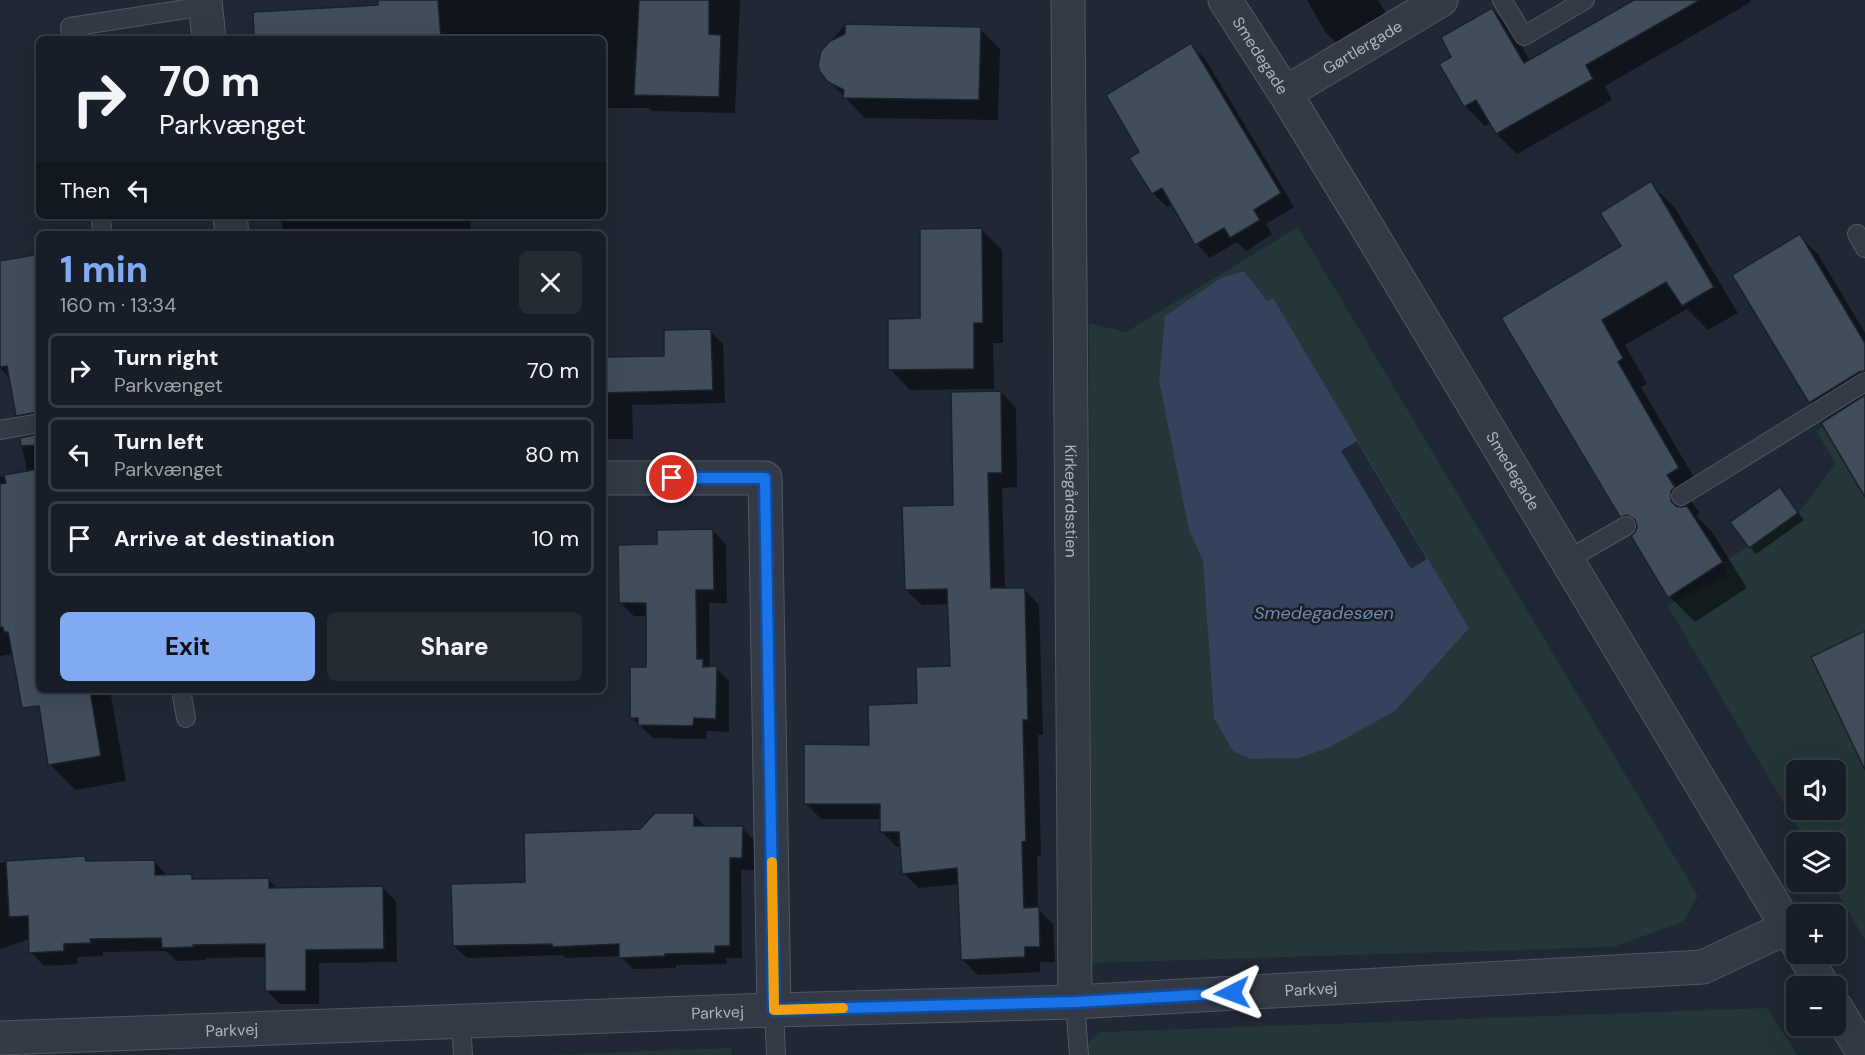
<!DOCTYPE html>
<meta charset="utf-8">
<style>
body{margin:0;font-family:"DM Sans",sans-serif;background:#242b33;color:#f1f3f6;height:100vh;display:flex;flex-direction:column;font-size:22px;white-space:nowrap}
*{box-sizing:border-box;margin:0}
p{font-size:20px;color:#9ea2a7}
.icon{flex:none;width:33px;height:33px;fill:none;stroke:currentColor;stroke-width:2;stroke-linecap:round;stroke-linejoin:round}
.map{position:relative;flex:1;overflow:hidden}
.side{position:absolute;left:36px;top:231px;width:570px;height:462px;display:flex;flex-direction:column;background:#171e27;border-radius:9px;box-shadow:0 6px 24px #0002,0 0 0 2px #363c44}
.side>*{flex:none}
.hud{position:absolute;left:36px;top:36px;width:570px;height:183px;border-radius:9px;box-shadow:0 6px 24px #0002,0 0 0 2px #363c44;background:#171e27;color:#f1f3f6;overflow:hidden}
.tools{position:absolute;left:1786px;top:760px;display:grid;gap:12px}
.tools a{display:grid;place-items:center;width:60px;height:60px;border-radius:9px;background:#171e27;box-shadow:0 6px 24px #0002,0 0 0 2px #363c44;font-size:30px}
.pin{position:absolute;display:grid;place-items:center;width:51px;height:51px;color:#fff;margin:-26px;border:3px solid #fff;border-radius:50%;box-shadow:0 2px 6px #0007}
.me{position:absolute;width:66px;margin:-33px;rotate:267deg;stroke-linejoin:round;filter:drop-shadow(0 0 4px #0008)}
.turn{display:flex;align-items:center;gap:21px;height:126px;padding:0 24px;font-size:27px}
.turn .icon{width:78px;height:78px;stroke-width:2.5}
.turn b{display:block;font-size:42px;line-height:51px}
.then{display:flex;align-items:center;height:57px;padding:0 24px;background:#0003;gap:12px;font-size:22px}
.round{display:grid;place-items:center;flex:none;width:63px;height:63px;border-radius:9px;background:#242b33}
.summary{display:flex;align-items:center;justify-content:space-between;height:102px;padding:0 24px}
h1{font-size:36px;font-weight:800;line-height:45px;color:#81aaf3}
.cta{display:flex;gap:12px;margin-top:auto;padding:12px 24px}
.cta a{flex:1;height:69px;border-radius:9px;background:#81aaf3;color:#111;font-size:24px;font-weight:800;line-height:69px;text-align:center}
.cta a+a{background:#242b33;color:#f1f3f6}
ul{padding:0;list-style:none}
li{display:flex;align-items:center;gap:18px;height:75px;margin:0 12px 9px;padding:0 12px;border:3px solid #363c44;border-radius:9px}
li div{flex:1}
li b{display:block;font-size:22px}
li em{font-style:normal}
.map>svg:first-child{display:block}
.green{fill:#243637;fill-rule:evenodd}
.water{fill:#33435b}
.pier{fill:#1f2834}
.shadow{fill:#0007}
.building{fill:#424d5c;stroke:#1a212b;stroke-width:1.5}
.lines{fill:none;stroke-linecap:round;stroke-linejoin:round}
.service-casing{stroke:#505763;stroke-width:20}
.minor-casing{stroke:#505763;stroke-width:35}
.tertiary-casing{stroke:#505763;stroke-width:35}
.service{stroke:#333a45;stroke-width:18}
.minor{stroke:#333a45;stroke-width:33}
.tertiary{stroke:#333a45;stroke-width:33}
.route-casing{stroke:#114b97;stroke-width:15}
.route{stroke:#1a73e8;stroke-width:10}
.slow{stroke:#f59e0b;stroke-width:10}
.labels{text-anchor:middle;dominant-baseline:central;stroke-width:5;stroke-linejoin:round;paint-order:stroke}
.street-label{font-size:16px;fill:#acb4c2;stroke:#181f29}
.water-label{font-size:18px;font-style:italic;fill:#758baa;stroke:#181f29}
</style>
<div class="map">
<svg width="1865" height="1055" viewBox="0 0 1865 1055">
<rect width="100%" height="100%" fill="#1f2834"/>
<g class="green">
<path d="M 1298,227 L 1698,896 L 1683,922 L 1613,947 L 1092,963 L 1089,323 L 1126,332 Z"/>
<path d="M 1865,401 L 1865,940 L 1831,882 L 1836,882 L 1836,843 L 1807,843 L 1667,605 L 1728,575 L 1723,563 L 1801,510 L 1836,463 L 1816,431 ZM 1797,771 L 1836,771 L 1836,810 L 1797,810 Z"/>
<path d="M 1767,1008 L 1797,1055 L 1075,1055 L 1101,1032 Z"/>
<path d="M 731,1048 L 732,1055 L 544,1055 Z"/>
</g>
<path class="water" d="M 1244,271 L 1267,301 L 1273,298 L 1469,628 L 1395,711 L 1330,747 L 1299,758 L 1251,759 L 1233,751 L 1214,718 L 1203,561 L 1189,530 L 1159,380 L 1165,316 L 1221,278 Z"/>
<path class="pier" d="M 1357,441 L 1427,559 L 1411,569 L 1341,451 Z"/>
<g class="shadow">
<path d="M 389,0 L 740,0 L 735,113 L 652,111 L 649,108 L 603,108 L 603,39 L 266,39 L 380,6 Z"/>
<path d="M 1307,0 L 1378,0 L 1397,32 L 1352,58 L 1326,33 Z"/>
<path d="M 1637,0 L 1750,0 L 1751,2 L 1605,86 L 1612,100 L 1517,154 L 1497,134 L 1491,123 L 1485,126 L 1465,106 L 1454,57 L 1492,9 L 1512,30 L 1530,61 Z"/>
<path d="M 844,26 L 980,29 L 1000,49 L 998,120 L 865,118 L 829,81 L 822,52 Z"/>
<path d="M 1191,45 L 1205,59 L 1294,207 L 1266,224 L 1272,234 L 1246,251 L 1237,242 L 1210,258 L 1197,244 L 1173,204 L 1167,207 L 1153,193 L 1142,152 Z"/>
<path d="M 1650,183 L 1675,208 L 1738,313 L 1708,330 L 1687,309 L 1625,345 L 1647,384 L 1641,387 L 1703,493 L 1691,501 L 1699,512 L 1696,516 L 1712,532 L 1747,588 L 1695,622 L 1670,597 L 1633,536 L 1637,532 L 1621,516 L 1503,319 L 1623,247 Z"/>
<path d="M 281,216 L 470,216 L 471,234 L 283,234 Z"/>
<path d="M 981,229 L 1002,250 L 1003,343 L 993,343 L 994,389 L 910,390 L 890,369 Z"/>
<path d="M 1799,236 L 1818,254 L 1865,333 L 1865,481 L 1828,420 L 1810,402 L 1734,275 Z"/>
<path d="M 39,256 L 39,690 L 110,690 L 126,781 L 75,790 L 50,764 L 37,686 L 13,654 L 0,656 L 0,477 L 27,472 L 21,439 L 38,436 L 17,415 L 11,379 L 0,368 L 0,263 Z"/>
<path d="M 710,331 L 723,344 L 725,403 L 632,405 L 633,439 L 603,439 L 603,358 L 666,357 Z"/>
<path d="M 1001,392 L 1016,408 L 1017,487 L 1002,488 L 1005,589 L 1024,589 L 1039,605 L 1043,735 L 1038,735 L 1041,856 L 1037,856 L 1038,909 L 1053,924 L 1055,962 L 1040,962 L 1040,972 L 978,975 L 962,959 L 960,884 L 919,888 L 903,873 L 901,847 L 897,847 L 882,832 L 882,819 L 821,819 L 805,803 L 918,705 L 951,667 L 949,604 L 922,605 L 906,590 L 955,506 Z"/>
<path d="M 1780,489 L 1804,520 L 1756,554 L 1750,547 Z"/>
<path d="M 713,531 L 726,544 L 727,603 L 709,603 L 710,668 L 716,668 L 729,681 L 729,732 L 707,731 L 706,739 L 653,738 L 631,717 L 647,669 L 647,616 L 634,616 L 620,602 L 659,546 Z"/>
<path d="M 693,814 L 705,826 L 742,828 L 754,840 L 754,870 L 741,870 L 742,958 L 726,958 L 727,964 L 676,965 L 676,968 L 633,969 L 620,956 L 566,958 L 563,955 L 467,958 L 454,946 L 526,883 L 641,831 Z"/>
<path d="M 85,858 L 89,862 L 154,861 L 168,876 L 191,876 L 196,880 L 268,879 L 278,889 L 383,888 L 396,901 L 397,962 L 319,963 L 319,1004 L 280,1004 L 267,991 L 266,957 L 206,958 L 206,960 L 177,961 L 166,951 L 103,952 L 103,956 L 77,957 L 77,964 L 44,966 L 31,952 L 30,939 L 0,949 L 0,863 Z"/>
</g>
<g class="building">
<path d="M 378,0 L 438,0 L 441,39 L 254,39 L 253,12 L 378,5 Z"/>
<path d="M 639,0 L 709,0 L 709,34 L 721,35 L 719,97 L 634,95 Z"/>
<path d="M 1634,0 L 1700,0 L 1586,65 L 1593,79 L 1496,134 L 1476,100 L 1464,107 L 1439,64 L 1451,57 L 1441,37 L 1492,8 L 1524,63 Z"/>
<path d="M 845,24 L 981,27 L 979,100 L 843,98 L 844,90 L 828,82 L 820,72 L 818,65 L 821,51 L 830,41 L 845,34 Z"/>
<path d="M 1191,43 L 1281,193 L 1254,210 L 1260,220 L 1230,238 L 1224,228 L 1195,245 L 1162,188 L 1152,194 L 1129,158 L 1139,152 L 1106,95 Z"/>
<path d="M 1651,181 L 1714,287 L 1682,306 L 1666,282 L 1602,320 L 1623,358 L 1618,362 L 1679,468 L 1667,475 L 1675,487 L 1671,491 L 1671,501 L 1676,506 L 1682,507 L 1687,506 L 1723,562 L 1668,598 L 1631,536 L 1635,532 L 1637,527 L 1635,520 L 1627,515 L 1620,517 L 1501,318 L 1621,246 L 1600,213 Z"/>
<path d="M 982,228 L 983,323 L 974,323 L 974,369 L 888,370 L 888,319 L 920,318 L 920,229 Z"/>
<path d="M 1800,234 L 1865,343 L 1865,371 L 1859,372 L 1809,403 L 1732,275 Z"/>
<path d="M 39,254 L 39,412 L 16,416 L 7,366 L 0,367 L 0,261 Z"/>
<path d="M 711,329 L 713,390 L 603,393 L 603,357 L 664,356 L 664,330 Z"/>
<path d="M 1001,391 L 1002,473 L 988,473 L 991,588 L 1025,588 L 1028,720 L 1023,720 L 1026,841 L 1022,842 L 1024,908 L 1039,907 L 1040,947 L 1025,947 L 1025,957 L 961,960 L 957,868 L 902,874 L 899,832 L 880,832 L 880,804 L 804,804 L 804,744 L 869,745 L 868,705 L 917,703 L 916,667 L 950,666 L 947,589 L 905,590 L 902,506 L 953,505 L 951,392 Z"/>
<path d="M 1865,395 L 1865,497 L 1821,423 Z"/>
<path d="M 39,434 L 39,445 L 21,446 L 20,438 Z"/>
<path d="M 39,469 L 39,690 L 90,690 L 101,756 L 48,765 L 39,706 L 22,708 L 8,632 L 4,632 L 3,627 L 0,627 L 0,484 L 6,483 L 4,475 Z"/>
<path d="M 1780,487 L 1798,513 L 1749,548 L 1730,522 Z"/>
<path d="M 713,529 L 714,590 L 696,590 L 697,659 L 703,659 L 703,667 L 717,666 L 716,719 L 694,718 L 693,726 L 638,725 L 638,718 L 630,718 L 630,667 L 646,667 L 646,603 L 619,603 L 618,545 L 657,544 L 657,530 Z"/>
<path d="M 1865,631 L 1865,770 L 1811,657 Z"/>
<path d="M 655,813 L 694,813 L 694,826 L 743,826 L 742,858 L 730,858 L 730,946 L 715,946 L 715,953 L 665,954 L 665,956 L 619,958 L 619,944 L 552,947 L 552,944 L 453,946 L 451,884 L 525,882 L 524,833 L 640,829 Z"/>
<path d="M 85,856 L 86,861 L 155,860 L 155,875 L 192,874 L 192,879 L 269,878 L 269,888 L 383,886 L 384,949 L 306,950 L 306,991 L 265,991 L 265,944 L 193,945 L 194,947 L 162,948 L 161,938 L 90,939 L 91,943 L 64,944 L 64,951 L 29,953 L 28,916 L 9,917 L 6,861 Z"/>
</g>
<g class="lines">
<defs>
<g id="service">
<path d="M 1502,0 L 1524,36 L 1585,0"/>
<path d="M 72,39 L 70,27 L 205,6"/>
<path d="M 100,216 L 103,234"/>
<path d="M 1857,234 L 1865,248"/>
<path d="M 0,430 L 39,423"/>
<path d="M 1681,496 L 1865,382"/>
<path d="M 1567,560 L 1626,526"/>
<path d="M 181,690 L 186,718"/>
<path d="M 1075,1002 L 1079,1055"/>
<path d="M 774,1010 L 776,1055"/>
<path d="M 461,1021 L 463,1055"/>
</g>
<g id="minor">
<path d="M 205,0 L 209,39"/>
<path id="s1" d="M 1068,0 L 1075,1002"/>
<path id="s2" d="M 1285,93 L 1441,0"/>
<path d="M 230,216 L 232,234"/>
<path d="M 603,478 L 765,478 L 774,1010"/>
</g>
<g id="tertiary">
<path id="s3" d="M 1225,0 L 1285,93 L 1367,227 L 1797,943"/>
<path d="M 1804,954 L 1823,987"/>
<path d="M 1836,1008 L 1865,1055"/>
<path id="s4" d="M 0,1038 L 774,1010 L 1075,1002 L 1703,967 L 1788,927"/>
</g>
</defs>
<use href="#service" class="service-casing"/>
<use href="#minor" class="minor-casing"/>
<use href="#tertiary" class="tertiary-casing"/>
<use href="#service" class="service"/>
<use href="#minor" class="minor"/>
<use href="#tertiary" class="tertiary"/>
</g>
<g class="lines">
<defs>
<path id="route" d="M 672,478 L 765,478 L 774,1010 L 1076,1002 L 1232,993"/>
</defs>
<use href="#route" class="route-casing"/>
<use href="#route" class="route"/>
<path class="slow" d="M 772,862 L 774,1010 L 843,1008"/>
</g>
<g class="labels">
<g class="street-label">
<text stroke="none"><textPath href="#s2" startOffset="90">Gørtlergade</textPath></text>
<text stroke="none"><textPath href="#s3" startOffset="66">Smedegade</textPath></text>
<text stroke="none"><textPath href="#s3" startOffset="552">Smedegade</textPath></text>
<text stroke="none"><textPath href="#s1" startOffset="501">Kirkegårdsstien</textPath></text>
<text stroke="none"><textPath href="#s4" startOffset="1312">Parkvej</textPath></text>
<text stroke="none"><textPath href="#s4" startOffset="718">Parkvej</textPath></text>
<text stroke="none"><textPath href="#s4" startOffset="232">Parkvej</textPath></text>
</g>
<g class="water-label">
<text x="1324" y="613">Smedegadesøen</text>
</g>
</g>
</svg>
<div class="tools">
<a><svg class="icon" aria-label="sound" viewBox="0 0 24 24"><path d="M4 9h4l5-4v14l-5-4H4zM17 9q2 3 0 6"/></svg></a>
<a><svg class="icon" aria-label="layers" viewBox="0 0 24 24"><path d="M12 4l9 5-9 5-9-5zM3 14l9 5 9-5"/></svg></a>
<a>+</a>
<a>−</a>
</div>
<div class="pin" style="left:672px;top:478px;background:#d93025"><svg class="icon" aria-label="arrive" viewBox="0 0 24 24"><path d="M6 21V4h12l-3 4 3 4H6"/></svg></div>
<svg class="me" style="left:1232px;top:993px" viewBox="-20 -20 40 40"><path d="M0-17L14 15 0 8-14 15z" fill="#1a73e8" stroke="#fff" stroke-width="4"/></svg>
<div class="hud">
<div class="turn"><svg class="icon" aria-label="right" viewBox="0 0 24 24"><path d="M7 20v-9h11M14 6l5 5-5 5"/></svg><div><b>70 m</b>Parkvænget</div></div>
<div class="then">Then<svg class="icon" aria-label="left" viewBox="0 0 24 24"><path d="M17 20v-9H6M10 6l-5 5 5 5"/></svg></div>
</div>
<section class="side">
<div class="summary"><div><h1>1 min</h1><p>160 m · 13:34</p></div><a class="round"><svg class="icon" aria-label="close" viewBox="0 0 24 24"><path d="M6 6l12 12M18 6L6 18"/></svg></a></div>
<ul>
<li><svg class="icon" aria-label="right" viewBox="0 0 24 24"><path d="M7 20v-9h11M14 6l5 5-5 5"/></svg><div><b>Turn right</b><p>Parkvænget</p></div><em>70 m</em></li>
<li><svg class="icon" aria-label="left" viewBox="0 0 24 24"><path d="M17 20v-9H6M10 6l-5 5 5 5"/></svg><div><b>Turn left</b><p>Parkvænget</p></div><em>80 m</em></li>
<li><svg class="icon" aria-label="arrive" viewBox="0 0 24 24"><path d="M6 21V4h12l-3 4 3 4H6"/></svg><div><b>Arrive at destination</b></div><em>10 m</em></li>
</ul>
<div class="cta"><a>Exit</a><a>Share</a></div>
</section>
</div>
